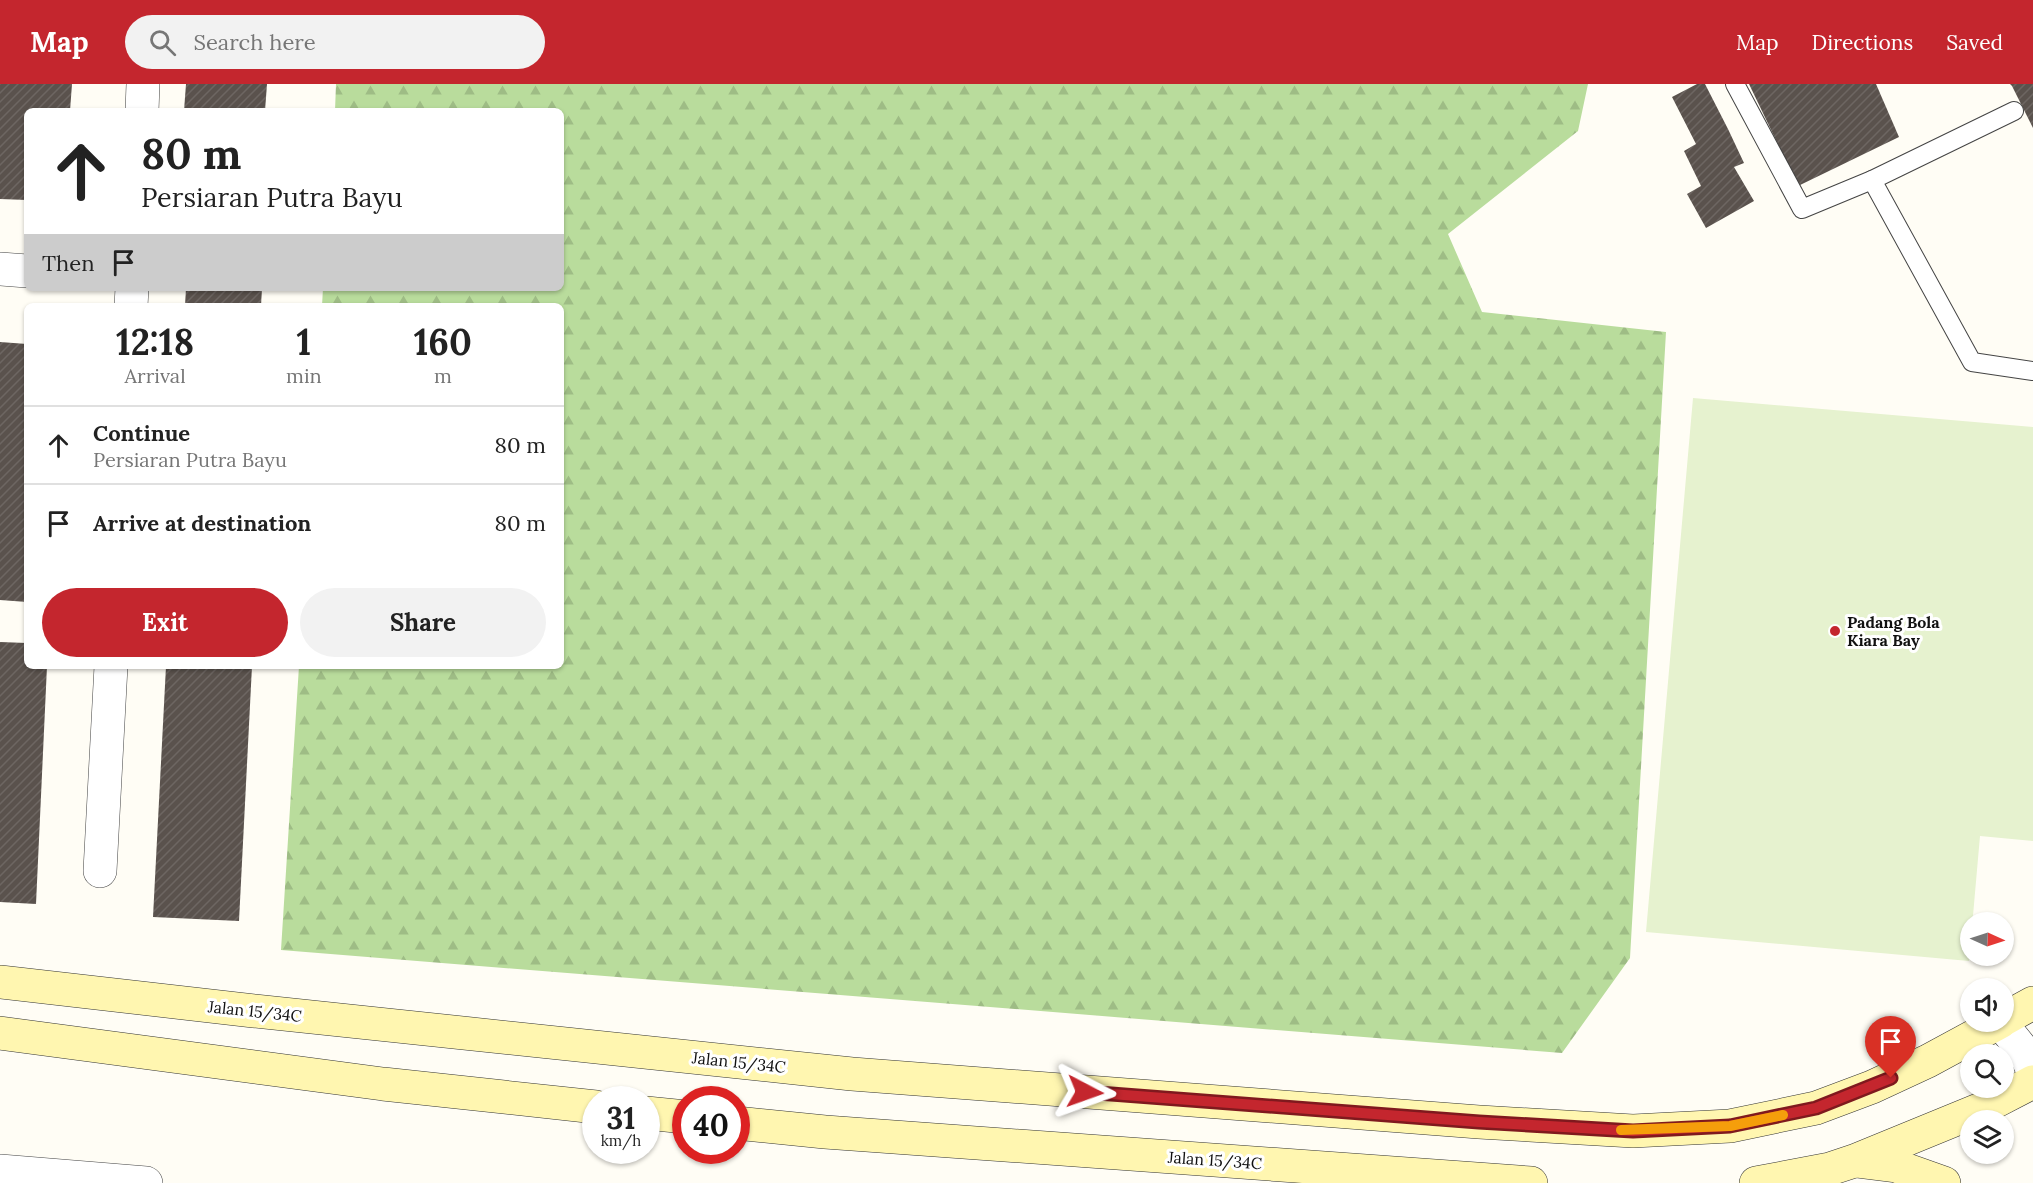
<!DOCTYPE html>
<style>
body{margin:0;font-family:Lora,serif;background:#f2f2f2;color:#222;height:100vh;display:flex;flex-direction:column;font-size:22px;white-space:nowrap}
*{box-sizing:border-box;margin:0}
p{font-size:20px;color:#767676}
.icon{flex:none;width:33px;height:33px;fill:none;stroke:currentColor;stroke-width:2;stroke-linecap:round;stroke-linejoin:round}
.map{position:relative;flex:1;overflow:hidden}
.details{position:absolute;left:24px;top:219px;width:540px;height:366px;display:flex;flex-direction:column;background:#fff;border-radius:9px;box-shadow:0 2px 4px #0004}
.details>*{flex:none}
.hud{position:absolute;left:24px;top:24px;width:540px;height:183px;border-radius:9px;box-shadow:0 2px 4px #0004;background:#fff;color:#222;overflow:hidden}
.needle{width:39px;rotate:93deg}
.buttons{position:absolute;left:1960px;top:828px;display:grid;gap:12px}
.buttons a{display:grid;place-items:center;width:54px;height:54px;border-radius:50%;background:#fff;box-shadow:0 2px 4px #0004;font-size:30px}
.speed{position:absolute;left:582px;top:1002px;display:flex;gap:12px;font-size:30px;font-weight:700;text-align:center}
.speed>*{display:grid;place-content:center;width:78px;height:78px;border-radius:50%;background:#fff;box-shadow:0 2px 4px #0004;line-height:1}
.speed small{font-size:15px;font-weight:400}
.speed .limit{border:9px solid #d22;background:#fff;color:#111}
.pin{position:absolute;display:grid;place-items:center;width:51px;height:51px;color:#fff;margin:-62px -26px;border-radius:50% 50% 50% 0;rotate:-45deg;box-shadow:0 0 6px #0007}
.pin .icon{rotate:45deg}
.me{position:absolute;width:66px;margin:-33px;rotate:94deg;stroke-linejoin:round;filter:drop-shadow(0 0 4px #0008)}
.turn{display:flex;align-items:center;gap:21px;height:126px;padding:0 18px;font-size:27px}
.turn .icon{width:78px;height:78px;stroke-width:2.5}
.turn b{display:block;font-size:42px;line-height:51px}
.then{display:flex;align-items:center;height:57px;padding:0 18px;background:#0003;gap:12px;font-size:22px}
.eta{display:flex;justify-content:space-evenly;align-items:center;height:102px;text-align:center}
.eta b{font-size:36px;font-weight:800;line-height:42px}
.button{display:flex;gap:12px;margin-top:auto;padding:12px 18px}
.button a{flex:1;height:69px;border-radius:36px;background:#c4262e;color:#fff;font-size:24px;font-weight:800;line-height:69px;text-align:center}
.button a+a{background:#f2f2f2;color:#222}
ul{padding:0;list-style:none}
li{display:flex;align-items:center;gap:18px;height:78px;padding:0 18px;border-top:2px solid #e0e0e0}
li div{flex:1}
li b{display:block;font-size:22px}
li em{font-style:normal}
header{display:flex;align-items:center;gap:36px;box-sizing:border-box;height:84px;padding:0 30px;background:#c4262e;color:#fff}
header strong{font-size:28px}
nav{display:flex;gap:33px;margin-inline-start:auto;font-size:21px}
.search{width:420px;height:54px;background:#f2f2f2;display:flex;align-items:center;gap:15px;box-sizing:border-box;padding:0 21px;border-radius:33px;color:#767676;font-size:22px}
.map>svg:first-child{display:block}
.forest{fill:url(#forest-firs)}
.pitch{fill:#e6f2cf}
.building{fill:url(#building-hatch)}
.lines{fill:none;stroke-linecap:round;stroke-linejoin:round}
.lane-casing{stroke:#444;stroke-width:20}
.street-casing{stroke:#444;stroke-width:34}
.secondary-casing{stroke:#333;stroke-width:34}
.lane{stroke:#fff;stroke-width:18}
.street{stroke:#fff;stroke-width:33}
.secondary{stroke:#fff6b0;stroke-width:33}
.route-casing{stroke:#7f191e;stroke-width:15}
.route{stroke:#c4262e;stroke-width:10}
.slow{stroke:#f59e0b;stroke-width:10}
.poi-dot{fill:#c4262e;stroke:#fff;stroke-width:2}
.labels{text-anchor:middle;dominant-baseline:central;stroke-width:6;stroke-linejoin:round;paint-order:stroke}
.poi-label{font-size:16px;font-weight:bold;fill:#111;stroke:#fff;text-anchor:start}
.street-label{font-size:16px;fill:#111;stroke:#fff}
</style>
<header>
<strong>Map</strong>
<div class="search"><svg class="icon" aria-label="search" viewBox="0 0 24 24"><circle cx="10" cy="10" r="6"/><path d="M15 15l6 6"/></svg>Search here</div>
<nav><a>Map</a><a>Directions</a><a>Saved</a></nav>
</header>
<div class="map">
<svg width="2033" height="1099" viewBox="0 0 2033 1099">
<defs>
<pattern id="forest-firs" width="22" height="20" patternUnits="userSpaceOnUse" patternTransform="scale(1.5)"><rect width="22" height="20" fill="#b9dc9c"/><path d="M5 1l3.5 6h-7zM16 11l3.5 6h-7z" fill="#9ebc85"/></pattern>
<pattern id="building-hatch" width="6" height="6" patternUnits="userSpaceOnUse" patternTransform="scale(1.5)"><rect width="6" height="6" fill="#5a524d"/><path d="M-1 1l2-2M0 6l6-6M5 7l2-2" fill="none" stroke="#6d6662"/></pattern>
</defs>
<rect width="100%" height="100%" fill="#fffdf5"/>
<path class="forest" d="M 336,0 L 1588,0 L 1578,47 L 1448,150 L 1482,228 L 1666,248 L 1630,874 L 1562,969 L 281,866 L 299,582 L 561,582 L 561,222 L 322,222 L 323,204 L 561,204 L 561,27 L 335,27 Z"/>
<path class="pitch" d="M 1693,314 L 2033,343 L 2033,757 L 1980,752 L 1969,877 L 1646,848 Z"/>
<g class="building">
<path d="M 0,0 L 72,0 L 70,27 L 27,27 L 27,116 L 0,115 Z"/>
<path d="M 186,0 L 267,0 L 265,27 L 184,27 Z"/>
<path d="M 1697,0 L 1705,0 L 1728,45 L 1744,79 L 1734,83 L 1754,117 L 1706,144 L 1687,110 L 1701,102 L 1684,67 L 1696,60 L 1672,13 Z"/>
<path d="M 1749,0 L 1876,0 L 1899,53 L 1798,102 Z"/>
<path d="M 2010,0 L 2033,0 L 2033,44 L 2012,2 Z"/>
<path d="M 186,204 L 262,204 L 261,222 L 185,222 Z"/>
<path d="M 0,258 L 27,260 L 27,518 L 0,516 Z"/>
<path d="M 0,558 L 27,559 L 27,582 L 47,582 L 36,820 L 0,818 Z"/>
<path d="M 166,582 L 252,582 L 239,837 L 153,833 Z"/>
</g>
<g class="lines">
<defs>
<g id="lane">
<path d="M 1735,0 L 1802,125 L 1872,96"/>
<path d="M 2014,27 L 1872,96 L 1972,278 L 2033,287"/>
</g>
<g id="street">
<path d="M 142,27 L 143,0"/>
<path d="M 0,185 L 27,187"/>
<path d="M 131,222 L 132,204"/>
<path d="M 100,787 L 111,582"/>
<path d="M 2000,938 L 2025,969 L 2033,987"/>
<path d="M 0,1087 L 146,1099"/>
</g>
<g id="secondary">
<path d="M 0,898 L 254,927 L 852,990 L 1479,1038 L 1633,1047 L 1730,1042 L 1816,1024 L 1872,1003 L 1928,977 L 2000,938"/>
<path d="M 2004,935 L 2033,919"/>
<path d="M 0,949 L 383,1000 L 596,1023"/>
<path d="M 646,1029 L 686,1033"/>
<path d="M 736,1039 L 825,1048 L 1531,1099"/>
<path d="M 1856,1077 L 1896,1082 L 1944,1099"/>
<path d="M 1756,1099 L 1830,1085 L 1854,1077 L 1981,1025 L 2033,998"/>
</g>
</defs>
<use href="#lane" class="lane-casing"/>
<use href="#street" class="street-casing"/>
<use href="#secondary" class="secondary-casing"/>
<use href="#lane" class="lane"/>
<use href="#street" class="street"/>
<use href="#secondary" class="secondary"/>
</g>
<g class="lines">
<defs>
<path id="route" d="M 1085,1008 L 1479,1038 L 1633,1047 L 1730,1042 L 1816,1024 L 1891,994"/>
</defs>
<use href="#route" class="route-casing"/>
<use href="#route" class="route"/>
<path class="slow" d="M 1621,1046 L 1730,1042 L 1783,1031"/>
</g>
<circle class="poi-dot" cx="1835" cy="547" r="6"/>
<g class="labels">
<g class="poi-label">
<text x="1847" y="538">Padang Bola<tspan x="1847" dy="18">Kiara Bay</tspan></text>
</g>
<g class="street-label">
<text transform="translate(255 927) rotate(6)">Jalan 15/34C</text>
<text transform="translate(739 978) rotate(6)">Jalan 15/34C</text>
<text transform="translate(1215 1076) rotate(4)">Jalan 15/34C</text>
</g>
</g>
</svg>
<div class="buttons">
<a><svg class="needle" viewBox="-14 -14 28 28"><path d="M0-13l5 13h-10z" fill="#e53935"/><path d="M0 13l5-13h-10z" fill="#767676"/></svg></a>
<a><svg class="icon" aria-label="sound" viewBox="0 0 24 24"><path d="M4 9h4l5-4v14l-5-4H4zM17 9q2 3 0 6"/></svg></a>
<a><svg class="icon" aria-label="search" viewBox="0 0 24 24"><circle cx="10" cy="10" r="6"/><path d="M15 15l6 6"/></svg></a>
<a><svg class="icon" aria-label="layers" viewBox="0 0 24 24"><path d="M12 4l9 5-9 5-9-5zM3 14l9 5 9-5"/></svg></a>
</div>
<div class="speed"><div>31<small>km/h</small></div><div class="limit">40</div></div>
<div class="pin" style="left:1891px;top:994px;background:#d93025"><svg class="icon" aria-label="arrive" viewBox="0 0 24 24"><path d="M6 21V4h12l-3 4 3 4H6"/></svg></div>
<svg class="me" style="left:1085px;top:1008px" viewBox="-20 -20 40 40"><path d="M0-17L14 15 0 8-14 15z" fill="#c4262e" stroke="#fff" stroke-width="4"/></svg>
<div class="hud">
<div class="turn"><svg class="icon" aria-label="ahead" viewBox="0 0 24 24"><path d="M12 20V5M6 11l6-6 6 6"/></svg><div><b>80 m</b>Persiaran Putra Bayu</div></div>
<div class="then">Then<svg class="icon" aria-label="arrive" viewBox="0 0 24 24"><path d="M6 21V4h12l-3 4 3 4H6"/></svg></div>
</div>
<section class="details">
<div class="eta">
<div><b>12:18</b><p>Arrival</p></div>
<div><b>1</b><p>min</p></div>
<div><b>160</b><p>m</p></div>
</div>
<ul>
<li><svg class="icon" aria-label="ahead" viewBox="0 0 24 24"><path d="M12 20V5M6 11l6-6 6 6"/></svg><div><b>Continue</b><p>Persiaran Putra Bayu</p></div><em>80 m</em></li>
<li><svg class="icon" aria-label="arrive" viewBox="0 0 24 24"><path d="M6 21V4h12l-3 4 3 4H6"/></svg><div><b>Arrive at destination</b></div><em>80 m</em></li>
</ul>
<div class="button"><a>Exit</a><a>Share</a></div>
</section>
</div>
